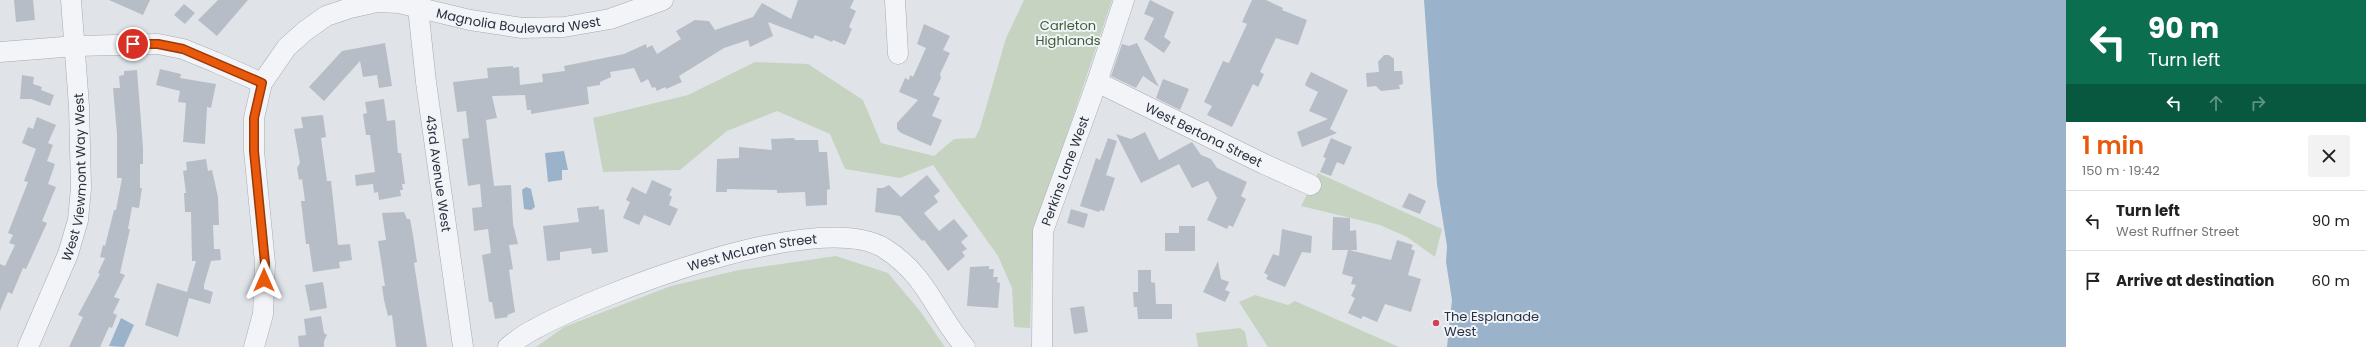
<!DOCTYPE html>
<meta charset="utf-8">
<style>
body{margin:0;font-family:Poppins,sans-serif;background:#f2f2f2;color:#222;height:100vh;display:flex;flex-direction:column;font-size:15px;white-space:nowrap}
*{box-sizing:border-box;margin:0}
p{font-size:13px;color:#767676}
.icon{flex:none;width:22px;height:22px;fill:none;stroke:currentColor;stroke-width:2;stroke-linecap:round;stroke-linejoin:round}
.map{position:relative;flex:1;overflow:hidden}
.sheet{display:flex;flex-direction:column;background:#fff;width:300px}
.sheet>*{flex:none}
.top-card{background:#0b6e4f;color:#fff;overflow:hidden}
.pin{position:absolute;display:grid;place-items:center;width:34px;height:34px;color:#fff;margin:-17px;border:2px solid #fff;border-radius:50%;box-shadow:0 1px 4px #0007}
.me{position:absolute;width:44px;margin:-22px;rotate:0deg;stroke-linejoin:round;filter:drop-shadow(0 0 3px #0008)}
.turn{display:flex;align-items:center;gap:14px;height:84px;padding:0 16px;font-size:18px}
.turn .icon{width:52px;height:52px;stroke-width:2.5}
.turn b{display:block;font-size:28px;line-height:34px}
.lanes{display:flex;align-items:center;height:38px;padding:0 16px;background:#0003;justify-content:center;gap:20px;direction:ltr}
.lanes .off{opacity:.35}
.round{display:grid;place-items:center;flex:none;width:42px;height:42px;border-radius:4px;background:#f2f2f2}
.head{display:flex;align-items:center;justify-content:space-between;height:68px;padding:0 16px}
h1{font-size:24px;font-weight:600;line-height:30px;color:#ea580c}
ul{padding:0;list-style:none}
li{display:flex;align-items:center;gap:12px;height:60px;padding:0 16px;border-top:1px solid #e0e0e0}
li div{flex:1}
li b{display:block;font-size:15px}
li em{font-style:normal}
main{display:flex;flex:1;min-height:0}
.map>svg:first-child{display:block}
.green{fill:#c6d3c1}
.water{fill:#9ab2ca}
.building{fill:#b7bdc6}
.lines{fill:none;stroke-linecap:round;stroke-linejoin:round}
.minor-casing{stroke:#a5abb3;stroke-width:21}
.minor{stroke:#f3f4f7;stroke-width:20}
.route-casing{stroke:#983908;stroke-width:10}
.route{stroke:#ea580c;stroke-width:7}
.poi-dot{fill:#d0435a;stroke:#f0f3f7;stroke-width:1.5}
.labels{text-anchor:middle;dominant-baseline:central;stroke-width:4;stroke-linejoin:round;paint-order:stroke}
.street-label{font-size:13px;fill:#283141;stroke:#f0f3f7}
.park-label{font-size:13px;fill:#3d5d35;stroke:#f0f3f7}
.poi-label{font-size:13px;fill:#283141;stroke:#f0f3f7;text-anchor:start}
</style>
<main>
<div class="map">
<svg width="2066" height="347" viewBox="0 0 2066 347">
<rect width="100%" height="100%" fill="#e0e4e9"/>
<g class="green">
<path d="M 1024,0 L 1112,0 L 1033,236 L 1030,328 L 1014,327 L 1012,288 L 998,256 L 933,165 L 900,178 L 845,169 L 830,134 L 777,111 L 727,131 L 680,170 L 603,172 L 593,118 L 688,95 L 755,62 L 808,64 L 863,100 L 881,143 L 934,156 L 954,139 L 975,138 L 980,128 L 1006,38 Z"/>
<path d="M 1318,173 L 1442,229 L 1435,257 L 1407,237 L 1380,225 L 1301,206 Z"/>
<path d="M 836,256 L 888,273 L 920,311 L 945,347 L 536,347 L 564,327 L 671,286 L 739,270 Z"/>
<path d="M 1255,295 L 1288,305 L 1295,301 L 1399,347 L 1268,347 L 1239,302 Z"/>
<path d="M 1240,328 L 1245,332 L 1248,347 L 1198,347 L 1196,333 Z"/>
</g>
<g class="water">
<path d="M 1424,0 L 2066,0 L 2066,347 L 1447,347 L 1452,300 L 1446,262 L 1447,246 L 1437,184 Z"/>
<path d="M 564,151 L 568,170 L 562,170 L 562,180 L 548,182 L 545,153 Z"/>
<path d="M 526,187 L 531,189 L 535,207 L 531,210 L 524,209 L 522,190 Z"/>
<path d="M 121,318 L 134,325 L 124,347 L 109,346 Z"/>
</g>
<g class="building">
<path d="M 14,0 L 33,0 L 35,20 L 16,22 Z"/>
<path d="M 109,0 L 150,0 L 143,15 Z"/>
<path d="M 218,0 L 248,0 L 217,36 L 198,20 Z"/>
<path d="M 798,0 L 854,0 L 850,8 L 856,11 L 849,27 L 852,29 L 845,45 L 833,40 L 832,42 L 815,35 L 813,39 L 768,22 L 773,36 L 750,47 L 748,40 L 724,48 L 679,76 L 682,82 L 666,89 L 665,87 L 657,91 L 655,87 L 652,88 L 648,79 L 641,83 L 634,68 L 610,72 L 611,77 L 600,82 L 600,85 L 587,87 L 589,104 L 531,114 L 531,110 L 527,110 L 525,95 L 492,96 L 497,118 L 486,120 L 494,186 L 511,185 L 513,224 L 518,244 L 509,245 L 513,269 L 509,270 L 515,312 L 507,315 L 508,317 L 495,319 L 492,302 L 489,302 L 482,255 L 491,253 L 488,229 L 474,231 L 472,208 L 482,207 L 480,184 L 468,186 L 462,139 L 469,138 L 466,111 L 457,112 L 453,82 L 488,78 L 487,68 L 513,66 L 513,68 L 519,67 L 520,85 L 543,82 L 542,74 L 565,71 L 564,66 L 624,54 L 646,44 L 647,48 L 652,45 L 657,54 L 681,39 L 676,31 L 695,20 L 709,21 L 715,30 L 753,17 L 762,3 L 791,19 Z"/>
<path d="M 1150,0 L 1174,12 L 1164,37 L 1171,42 L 1164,53 L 1144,39 L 1154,18 L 1144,14 Z"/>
<path d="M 1252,0 L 1266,0 L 1283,8 L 1282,10 L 1307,20 L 1298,45 L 1276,38 L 1260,72 L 1264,74 L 1258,87 L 1253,84 L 1232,127 L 1207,115 L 1212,106 L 1204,102 L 1223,61 L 1229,63 L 1247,24 L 1242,22 Z"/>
<path d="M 184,4 L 195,13 L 185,24 L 174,15 Z"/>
<path d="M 924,24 L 950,36 L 943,50 L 950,53 L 940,74 L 941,78 L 933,95 L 940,98 L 932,116 L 942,120 L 931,146 L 901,133 L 897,129 L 897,123 L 918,100 L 899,92 L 905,78 L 909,80 L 910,75 L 913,77 L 926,48 L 917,44 Z"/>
<path d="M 385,43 L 392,86 L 379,88 L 377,75 L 363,77 L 360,61 L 324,101 L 309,87 L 342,51 Z"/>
<path d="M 1137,43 L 1159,87 L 1143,76 L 1136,88 L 1111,76 L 1122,44 L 1129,46 Z"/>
<path d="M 1384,55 L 1389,55 L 1394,59 L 1394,71 L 1402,71 L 1403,84 L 1399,85 L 1400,89 L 1381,91 L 1376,86 L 1367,87 L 1366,73 L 1379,72 L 1378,62 Z"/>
<path d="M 160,69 L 181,74 L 180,78 L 216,84 L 211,108 L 207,107 L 205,144 L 183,142 L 186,103 L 178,102 L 180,91 L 156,85 Z"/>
<path d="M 137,70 L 143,148 L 143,164 L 140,164 L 140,188 L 142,188 L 139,208 L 132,207 L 128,229 L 130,229 L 120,273 L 125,275 L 114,297 L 120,299 L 113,313 L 117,315 L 112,328 L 109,327 L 100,347 L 69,347 L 83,317 L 78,315 L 100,274 L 98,273 L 105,258 L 100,257 L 103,245 L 105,246 L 114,210 L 116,210 L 122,178 L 117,178 L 117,134 L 113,88 L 120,88 L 119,76 L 124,75 L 124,71 Z"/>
<path d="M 1311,72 L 1348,90 L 1330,129 L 1337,133 L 1302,147 L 1297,132 L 1328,119 L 1309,111 L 1318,92 L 1306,86 L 1305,84 Z"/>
<path d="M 22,75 L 34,77 L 33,84 L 42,87 L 41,90 L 54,95 L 50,106 L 31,99 L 20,99 Z"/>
<path d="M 1163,79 L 1189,89 L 1180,110 L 1156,98 Z"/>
<path d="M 384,99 L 387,121 L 395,120 L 398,153 L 401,153 L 405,184 L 402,184 L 403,190 L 400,190 L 401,196 L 379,200 L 378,192 L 374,193 L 373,184 L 356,186 L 355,175 L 375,172 L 370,135 L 366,135 L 363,114 L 367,113 L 365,102 Z"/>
<path d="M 323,115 L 326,137 L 321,138 L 327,181 L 331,181 L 338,245 L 350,244 L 352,260 L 339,262 L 340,268 L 313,272 L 309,244 L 306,244 L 301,201 L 305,201 L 302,179 L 299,180 L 297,168 L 300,163 L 294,129 L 303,128 L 301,117 Z"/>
<path d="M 37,117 L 56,125 L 48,143 L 53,145 L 47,161 L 55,164 L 48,184 L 56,187 L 42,221 L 47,223 L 26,269 L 23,268 L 12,294 L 8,292 L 0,311 L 0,264 L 5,266 L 15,245 L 9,243 L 13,235 L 8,233 L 28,182 L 24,181 L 36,149 L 22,143 L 28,127 L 33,129 Z"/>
<path d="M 1145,132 L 1159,160 L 1192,142 L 1201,155 L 1211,159 L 1217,168 L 1247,182 L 1241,196 L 1246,199 L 1233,227 L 1229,225 L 1227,229 L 1207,220 L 1217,198 L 1208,181 L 1192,188 L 1179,164 L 1141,183 L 1116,134 L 1131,139 Z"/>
<path d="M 794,138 L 795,140 L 818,140 L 819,152 L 827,152 L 830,189 L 827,190 L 827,205 L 806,206 L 805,192 L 777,193 L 777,190 L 727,189 L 727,192 L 716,192 L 717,159 L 739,158 L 739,147 L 772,150 L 771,139 Z"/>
<path d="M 1108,138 L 1117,141 L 1106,175 L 1115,178 L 1104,211 L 1100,210 L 1099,212 L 1080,206 L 1096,158 L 1100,160 Z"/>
<path d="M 1331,138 L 1352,147 L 1344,165 L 1337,162 L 1331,176 L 1320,172 L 1326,158 L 1323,157 Z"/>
<path d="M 206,159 L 208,171 L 212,170 L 218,197 L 219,225 L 213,225 L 214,249 L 220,249 L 221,260 L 211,261 L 204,285 L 204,289 L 213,292 L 210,304 L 189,298 L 178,337 L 145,325 L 157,283 L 187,292 L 196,261 L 192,261 L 191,212 L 185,212 L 184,193 L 186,193 L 183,171 L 187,170 L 186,162 Z"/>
<path d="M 927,175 L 940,191 L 934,196 L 938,202 L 924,213 L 939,231 L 954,219 L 968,236 L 961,242 L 967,249 L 962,252 L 965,256 L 948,271 L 924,240 L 922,241 L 900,216 L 875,212 L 877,188 L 883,188 L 889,185 L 901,197 Z"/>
<path d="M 652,180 L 672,189 L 669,195 L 672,197 L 669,205 L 678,209 L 670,226 L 644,215 L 639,225 L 623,218 L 630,202 L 626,200 L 632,187 L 646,194 Z"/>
<path d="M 1409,193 L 1426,201 L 1420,214 L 1402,207 Z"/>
<path d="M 599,206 L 599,210 L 604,209 L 608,252 L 592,254 L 591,248 L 560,252 L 560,260 L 547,261 L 543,226 L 579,222 L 577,208 Z"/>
<path d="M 1071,209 L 1088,214 L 1084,228 L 1067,223 Z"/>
<path d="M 404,212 L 407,219 L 410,219 L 413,235 L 417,262 L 414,263 L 427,347 L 396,347 L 392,315 L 388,316 L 384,300 L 382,286 L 385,286 L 378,241 L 386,240 L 382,213 Z"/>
<path d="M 1333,217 L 1350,218 L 1350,231 L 1356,230 L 1357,250 L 1349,250 L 1391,260 L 1397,240 L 1413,245 L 1411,249 L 1415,251 L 1408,275 L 1421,279 L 1411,312 L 1385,304 L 1377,322 L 1363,316 L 1361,319 L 1348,313 L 1355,298 L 1351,296 L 1356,285 L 1351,284 L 1353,277 L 1342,274 L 1348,250 L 1332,250 Z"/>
<path d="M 1179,226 L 1195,226 L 1195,251 L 1165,251 L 1165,233 L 1179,233 Z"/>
<path d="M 1282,229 L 1312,236 L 1311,253 L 1302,252 L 1285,287 L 1266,279 L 1268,275 L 1264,273 L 1273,254 L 1279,256 Z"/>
<path d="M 1218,261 L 1221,279 L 1229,282 L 1225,290 L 1230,292 L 1225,302 L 1203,292 Z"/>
<path d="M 989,266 L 989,269 L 994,269 L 993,277 L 998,277 L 997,282 L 1000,283 L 998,308 L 967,306 L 970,267 Z"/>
<path d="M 1138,270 L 1151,270 L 1151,282 L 1155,283 L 1156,304 L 1172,304 L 1172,319 L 1138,319 L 1137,307 L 1134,307 L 1133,292 L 1138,292 Z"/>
<path d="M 323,282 L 327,308 L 310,311 L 305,285 Z"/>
<path d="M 1084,306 L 1088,332 L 1074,334 L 1070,308 Z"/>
<path d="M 321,316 L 324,333 L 327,335 L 324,341 L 324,347 L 299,347 L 298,336 L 306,335 L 304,319 Z"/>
</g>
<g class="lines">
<defs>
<g id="minor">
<path id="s1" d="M 420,0 L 418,8 L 426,82 L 463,347"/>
<path d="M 895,0 L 898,54"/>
<path d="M 0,52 L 76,46 L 158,44 L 183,49 L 215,62 L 262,83"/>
<path id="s2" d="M 1097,82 L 1264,164 L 1311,185"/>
<path id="s3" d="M 28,347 L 68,254 L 78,220 L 81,188 L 79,106 L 71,0"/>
<path id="s4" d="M 254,347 L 263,314 L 265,263 L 254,151 L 254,118 L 262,83 L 287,47 L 305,31 L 326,16 L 350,8 L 377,2 L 399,3 L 470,20 L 522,28 L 564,27 L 610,19 L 663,0"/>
<path id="s5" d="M 508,347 C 516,341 524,334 533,330 C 598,294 817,208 884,248 C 927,275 935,312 965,347"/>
<path id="s6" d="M 1042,347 L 1043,231 L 1097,82 L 1124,0"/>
</g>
</defs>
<use href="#minor" class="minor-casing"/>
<use href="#minor" class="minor"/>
</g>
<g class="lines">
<defs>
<path id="route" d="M 133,44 L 158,44 L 183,49 L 262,83 L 254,118 L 254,151 L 265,263 L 264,280"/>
</defs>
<use href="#route" class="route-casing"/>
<use href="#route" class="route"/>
</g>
<circle class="poi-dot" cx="1436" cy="323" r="4"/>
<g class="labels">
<g class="street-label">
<text stroke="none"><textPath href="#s4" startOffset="557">Magnolia Boulevard West</textPath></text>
<text stroke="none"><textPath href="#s2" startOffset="119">West Bertona Street</textPath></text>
<text stroke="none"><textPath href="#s6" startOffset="180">Perkins Lane West</textPath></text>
<text stroke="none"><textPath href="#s1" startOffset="175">43rd Avenue West</textPath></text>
<text stroke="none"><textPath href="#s3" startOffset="179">West Viewmont Way West</textPath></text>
<text stroke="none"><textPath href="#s5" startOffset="264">West McLaren Street</textPath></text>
</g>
<g class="park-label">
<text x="1068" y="25">Carleton<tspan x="1068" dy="15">Highlands</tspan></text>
</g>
<g class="poi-label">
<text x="1444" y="316">The Esplanade<tspan x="1444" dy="15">West</tspan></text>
</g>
</g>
</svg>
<div class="pin" style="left:133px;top:44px;background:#d93025"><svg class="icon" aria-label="arrive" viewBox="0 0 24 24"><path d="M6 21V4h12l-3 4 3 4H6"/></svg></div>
<svg class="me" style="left:264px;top:280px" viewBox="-20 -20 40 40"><path d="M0-17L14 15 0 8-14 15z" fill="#ea580c" stroke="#fff" stroke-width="4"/></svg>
</div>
<section class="sheet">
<div class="top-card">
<div class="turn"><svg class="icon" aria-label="left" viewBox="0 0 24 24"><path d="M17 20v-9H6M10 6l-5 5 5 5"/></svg><div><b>90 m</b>Turn left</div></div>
<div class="lanes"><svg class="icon" aria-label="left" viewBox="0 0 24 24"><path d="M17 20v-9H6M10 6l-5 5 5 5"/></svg><svg class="icon off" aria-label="ahead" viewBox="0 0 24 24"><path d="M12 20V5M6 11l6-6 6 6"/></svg><svg class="icon off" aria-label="right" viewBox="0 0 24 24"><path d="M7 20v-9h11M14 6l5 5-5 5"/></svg></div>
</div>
<div class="head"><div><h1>1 min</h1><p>150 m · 19:42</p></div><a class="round"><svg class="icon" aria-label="close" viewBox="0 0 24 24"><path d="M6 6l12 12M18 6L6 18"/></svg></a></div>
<ul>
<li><svg class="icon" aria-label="left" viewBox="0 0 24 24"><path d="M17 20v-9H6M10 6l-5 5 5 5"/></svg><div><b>Turn left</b><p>West Ruffner Street</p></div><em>90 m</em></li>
<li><svg class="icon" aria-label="arrive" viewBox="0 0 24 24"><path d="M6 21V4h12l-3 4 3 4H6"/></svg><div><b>Arrive at destination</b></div><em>60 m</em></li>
</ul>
</section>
</main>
